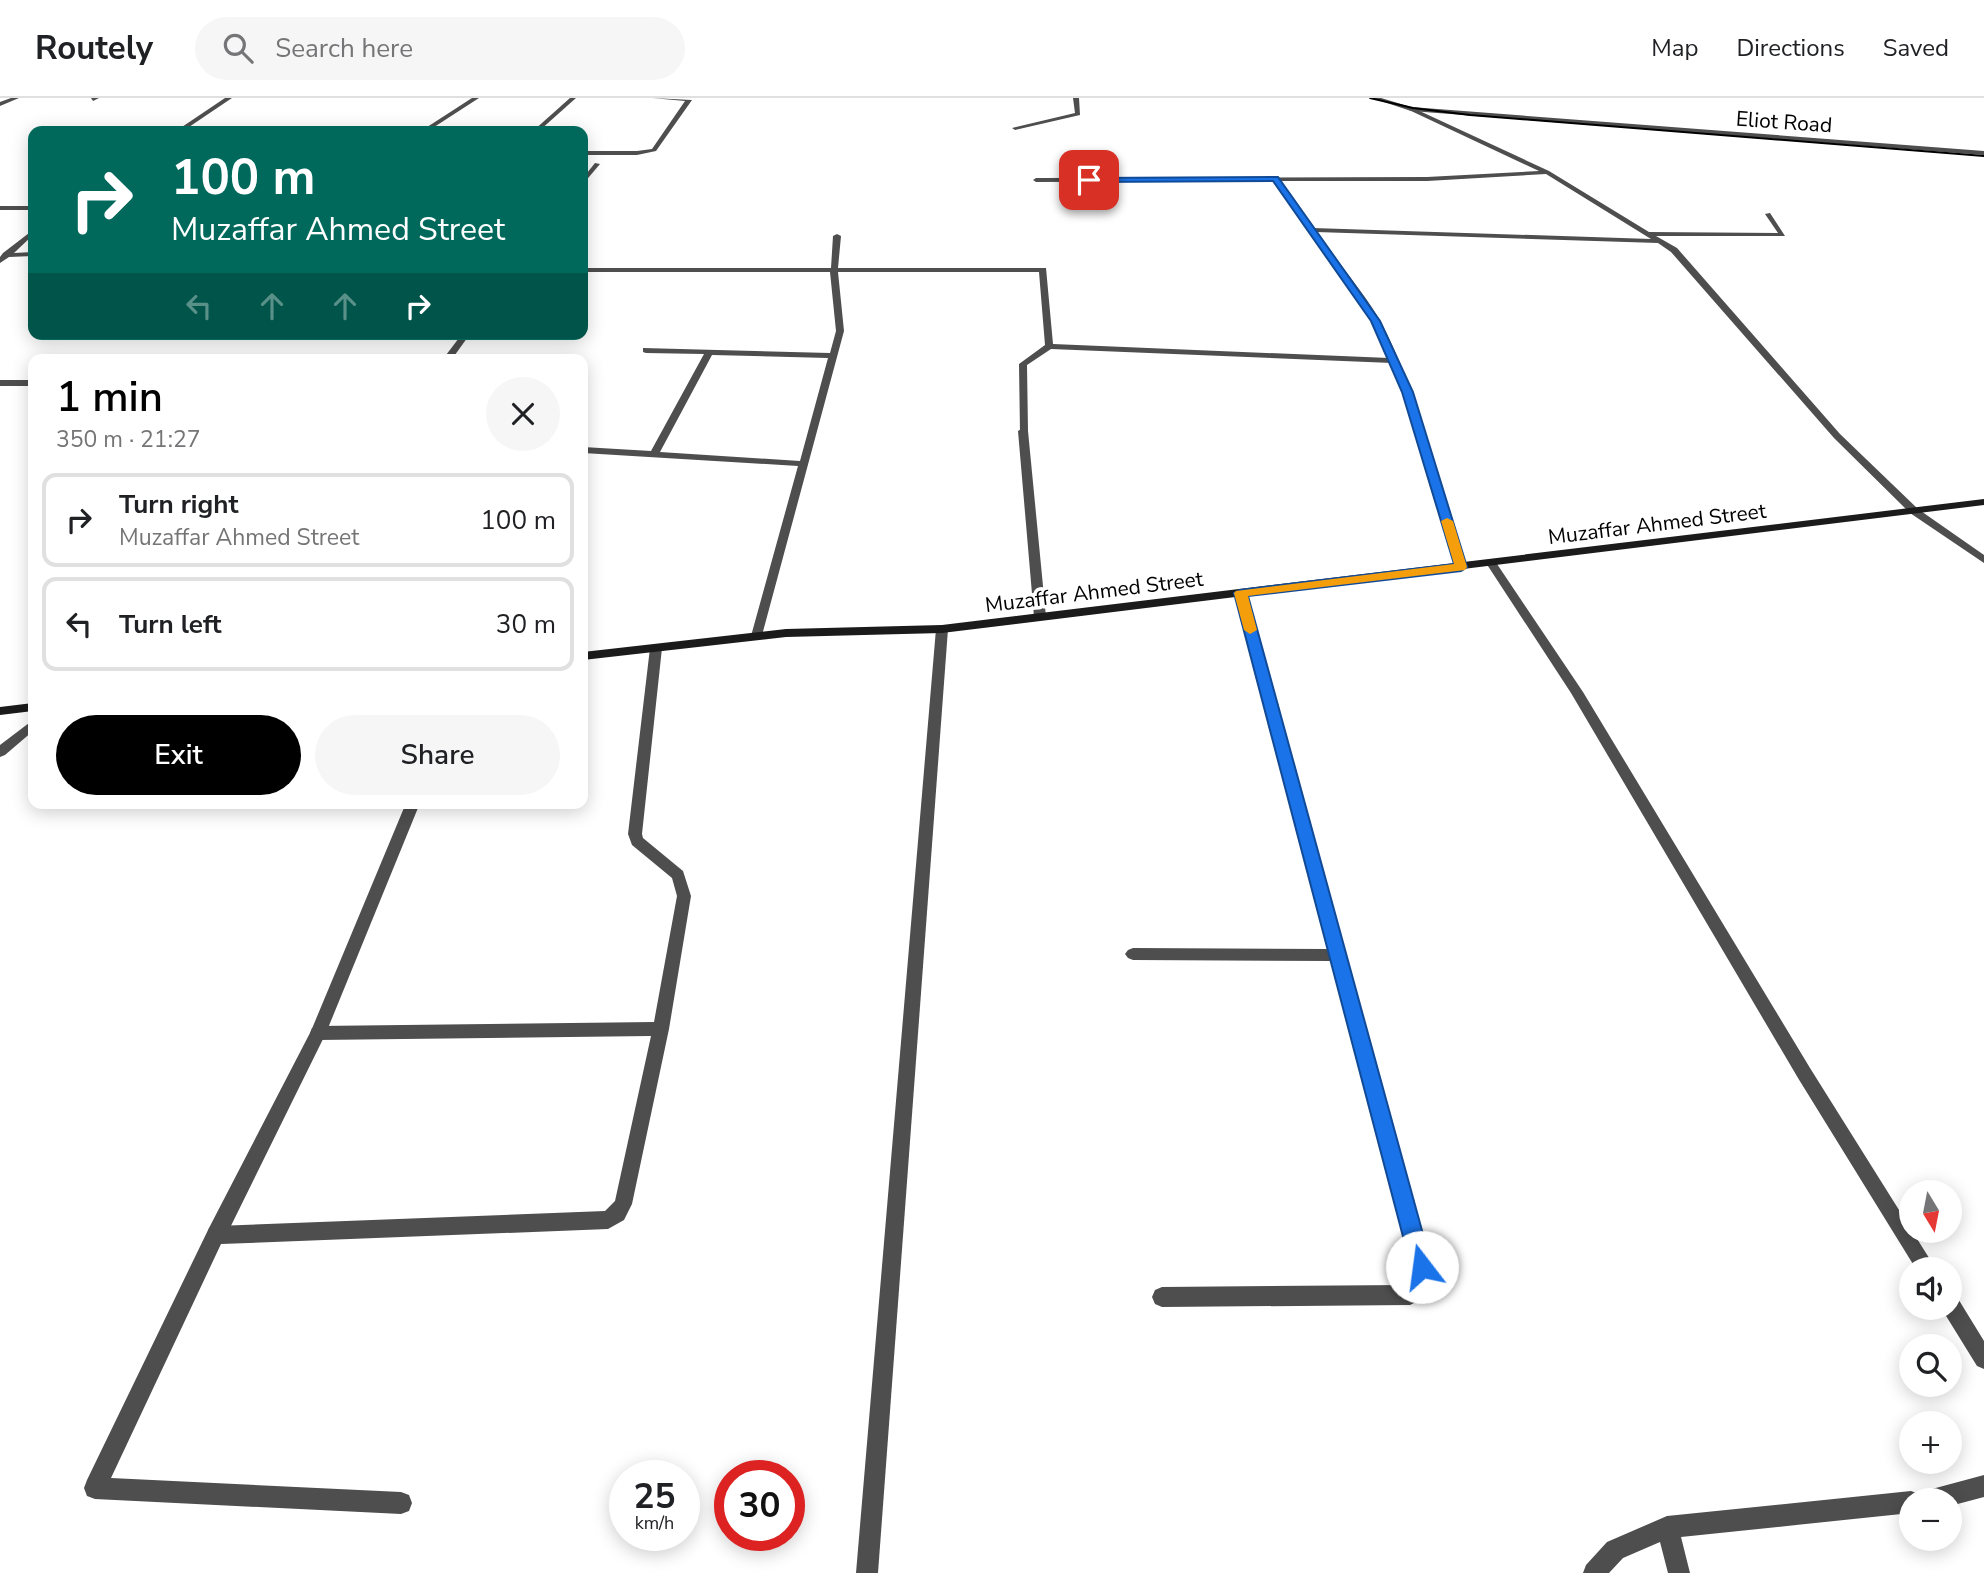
<!DOCTYPE html>
<meta charset="utf-8">
<style>
body{margin:0;font-family:"Nunito Sans",sans-serif;background:#f6f6f6;color:#202124;height:100vh;display:flex;flex-direction:column;font-size:26px;white-space:nowrap}
*{box-sizing:border-box;margin:0}
p{font-size:23px;color:#757577}
.icon{flex:none;width:38px;height:38px;fill:none;stroke:currentColor;stroke-width:2;stroke-linecap:round;stroke-linejoin:round}
.map{position:relative;flex:1;overflow:hidden}
.sheet{position:absolute;left:28px;top:256px;width:560px;height:455px;display:flex;flex-direction:column;background:#fff;border-radius:14px;box-shadow:0 4px 18px #0003}
.sheet>*{flex:none}
.guide{position:absolute;left:28px;top:28px;width:560px;height:214px;border-radius:14px;box-shadow:0 4px 18px #0003;background:#00695c;color:#fff;overflow:hidden}
.needle{width:46px;rotate:170deg}
.buttons{position:absolute;left:1899px;top:1082px;display:grid;gap:14px}
.buttons a{display:grid;place-items:center;width:63px;height:63px;border-radius:50%;background:#fff;box-shadow:0 4px 18px #0003;font-size:35px}
.speed{position:absolute;left:609px;top:1362px;display:flex;gap:14px;font-size:35px;font-weight:700;text-align:center}
.speed>*{display:grid;place-content:center;width:91px;height:91px;border-radius:50%;background:#fff;box-shadow:0 4px 18px #0003;line-height:1}
.speed small{font-size:18px;font-weight:400}
.speed .limit{border:10px solid #d22;background:#fff;color:#111}
.pin{position:absolute;display:grid;place-items:center;width:60px;height:60px;color:#fff;margin:-30px;border-radius:14px;box-shadow:0 4px 10px #0006}
.me{position:absolute;width:77px;margin:-38px;rotate:345deg;stroke-linejoin:round;filter:drop-shadow(0 0 5px #0008)}
.turn{display:flex;align-items:center;gap:24px;height:147px;padding:0 28px;font-size:32px}
.turn .icon{width:91px;height:91px;stroke-width:2.5}
.turn b{display:block;font-size:49px;line-height:60px}
.lanes{display:flex;align-items:center;height:66px;padding:0 28px;background:#0003;justify-content:center;gap:35px;direction:ltr}
.lanes .off{opacity:.35}
.round{display:grid;place-items:center;flex:none;width:74px;height:74px;border-radius:37px;background:#f6f6f6}
.headline{display:flex;align-items:center;justify-content:space-between;height:119px;padding:0 28px}
h1{font-size:42px;font-weight:600;line-height:52px;color:#000}
.action{display:flex;gap:14px;margin-top:auto;padding:14px 28px}
.action a{flex:1;height:80px;border-radius:42px;background:#000;color:#fff;font-size:28px;font-weight:600;line-height:80px;text-align:center}
.action a+a{background:#f6f6f6;color:#202124}
ul{padding:0;list-style:none}
li{display:flex;align-items:center;gap:21px;height:94px;margin:0 14px 10px;padding:0 14px;border:4px solid #e0e0e0;border-radius:14px}
li div{flex:1}
li b{display:block;font-size:26px}
li em{font-style:normal}
header{display:flex;align-items:center;gap:42px;box-sizing:border-box;height:98px;padding:0 35px;background:#fff;border-bottom:2px solid #e0e0e0}
header strong{font-size:33px}
nav{display:flex;gap:38px;margin-inline-start:auto;font-size:24px}
.search{width:490px;height:63px;background:#f6f6f6;display:flex;align-items:center;gap:18px;box-sizing:border-box;padding:0 24px;border-radius:38px;color:#757577;font-size:26px}
.map>svg:first-child{display:block}
.lines{fill:none;stroke-linecap:round;stroke-linejoin:round}
.service{fill:#4e4e4e;fill-rule:evenodd}
.minor{fill:#4e4e4e;fill-rule:evenodd}
.tertiary{fill:#4e4e4e;fill-rule:evenodd}
.secondary{fill:#1b1b1b;fill-rule:evenodd}
.tram{stroke:#000;stroke-width:2}
.route{fill:#1a73e8;stroke:#114b97;stroke-width:2}
.slow{fill:#f59e0b}
.labels{text-anchor:middle;dominant-baseline:central;stroke-width:7;stroke-linejoin:round;paint-order:stroke}
.far-street-label{font-size:21px;fill:#000;stroke:#fff}
</style>
<header>
<strong>Routely</strong>
<div class="search"><svg class="icon" aria-label="search" viewBox="0 0 24 24"><circle cx="10" cy="10" r="6"/><path d="M15 15l6 6"/></svg>Search here</div>
<nav><a>Map</a><a>Directions</a><a>Saved</a></nav>
</header>
<div class="map">
<svg width="1984" height="1475" viewBox="0 0 1984 1475">
<rect width="100%" height="100%" fill="#fff"/>
<g class="lines">
<g class="service">
<path d="M 11,0 L 19,0 L 0,8 L 0,4 Z"/>
<path d="M 91,0 L 99,0 L 93,3 Z"/>
<path d="M 225,0 L 232,0 L 183,33 L 176,33 Z"/>
<path d="M 1023,330 L 1028,333 L 1046,519 L 1040,522 L 1034,519 L 1018,333 Z"/>
<path d="M 406,705 L 420,705 L 326,935 L 223,1144 L 216,1146 L 209,1144 L 207,1137 L 209,1130 L 311,933 Z"/>
</g>
<g class="minor">
<path d="M 472,0 L 479,0 L 428,33 L 421,33 Z"/>
<path d="M 570,0 L 576,0 L 539,33 L 533,33 Z"/>
<path d="M 652,0 L 692,2 L 656,53 L 637,57 L 583,57 L 583,53 L 637,53 L 652,51 L 685,3 Z"/>
<path d="M 1073,0 L 1079,0 L 1080,17 L 1015,32 L 1012,30 L 1075,15 Z"/>
<path d="M 1411,9 L 1549,73 L 1649,134 L 1778,135 L 1765,116 L 1770,115 L 1785,138 L 1656,138 L 1677,150 L 1840,336 L 1918,411 L 1984,457 L 1984,465 L 1910,415 L 1834,340 L 1671,154 L 1658,145 L 1316,134 C 1336,162 1366,197 1382,226 C 1421,303 1441,387 1466,469 L 1461,472 L 1456,469 L 1404,294 L 1392,265 L 1051,251 L 1027,267 L 1028,333 L 1020,335 L 1019,266 L 1045,247 L 1039,174 L 838,174 L 844,233 L 761,541 L 753,541 L 751,538 L 798,368 L 583,355 L 583,349 L 651,353 L 704,256 L 646,255 L 643,254 L 643,250 L 830,255 L 836,233 L 830,174 L 583,174 L 583,170 L 831,170 L 833,138 L 837,136 L 841,138 L 838,170 L 1046,170 L 1053,246 L 1389,260 L 1372,223 L 1273,83 L 1036,84 L 1033,82 L 1036,80 L 1427,79 L 1539,73 L 1409,12 ZM 1546,76 L 1651,141 L 1313,130 L 1280,83 L 1427,83 ZM 712,257 L 828,260 L 800,363 L 660,354 Z"/>
<path d="M 595,65 L 600,66 L 583,86 L 583,80 Z"/>
<rect x="0" y="108" width="33" height="4"/>
<path d="M 33,132 L 33,137 L 14,155 L 33,154 L 33,158 L 9,159 L 0,165 L 0,159 L 3,155 Z"/>
<path d="M 462,236 L 470,236 L 452,261 L 443,261 Z"/>
<rect x="0" y="282" width="33" height="6"/>
<path d="M 1491,462 L 1495,463 L 1583,594 L 1810,970 L 1936,1171 L 1916,1171 L 1798,980 L 1571,595 L 1486,465 Z"/>
<path d="M 1240,492 L 1246,495 L 1432,1169 C 1430,1185 1426,1200 1410,1207 L 1162,1209 L 1155,1206 L 1152,1199 L 1155,1192 L 1162,1189 L 1405,1187 L 1411,1180 L 1412,1169 L 1332,863 L 1133,862 L 1128,860 L 1125,856 L 1128,852 L 1133,850 L 1328,851 L 1234,495 Z"/>
<path d="M 942,527 L 948,531 L 878,1475 L 856,1475 L 936,531 Z"/>
<path d="M 656,546 L 662,550 L 642,736 L 643,740 L 683,773 L 691,798 L 669,931 L 632,1106 L 624,1122 L 608,1131 L 221,1146 L 111,1380 L 401,1394 L 409,1397 L 412,1405 L 409,1413 L 401,1416 L 95,1401 L 87,1398 L 84,1390 L 87,1382 L 209,1130 L 216,1128 L 605,1113 L 615,1103 L 651,938 L 318,942 L 312,940 L 310,935 L 312,930 L 318,928 L 654,924 L 677,798 L 672,780 L 632,747 L 628,736 L 650,550 Z"/>
<path d="M 1950,1196 L 1957,1199 L 1984,1243 L 1984,1271 L 1977,1268 L 1943,1213 L 1942,1209 L 1950,1209 Z"/>
<path d="M 1984,1377 L 1984,1399 L 1950,1408 L 1950,1402 L 1921,1402 L 1924,1394 L 1932,1391 Z"/>
<path d="M 1911,1393 L 1919,1396 L 1921,1402 L 1911,1402 L 1911,1415 L 1681,1439 L 1690,1475 L 1668,1475 L 1660,1444 L 1623,1460 L 1609,1475 L 1583,1475 L 1586,1467 L 1607,1444 L 1667,1418 Z"/>
</g>
<g class="tertiary">
<path d="M 1372,0 L 1381,0 L 1411,9 L 1984,53 L 1984,57 L 1411,13 Z"/>
<path d="M 33,622 L 33,633 L 5,657 L 0,659 L 0,647 Z"/>
</g>
<g class="secondary">
<path d="M 1984,401 L 1984,407 L 942,535 L 786,539 L 583,562 L 583,554 L 786,531 L 942,527 Z"/>
<path d="M 33,605 L 33,613 L 0,617 L 0,609 Z"/>
</g>
<path class="tram" d="M 1370,0 L 1413,10 L 1470,17 L 1984,58"/>
</g>
<path class="route" d="M 1278,79 L 1380,223 L 1413,294 L 1467,469 L 1461,473 L 1248,498 L 1432,1169 L 1429,1177 L 1422,1180 L 1414,1177 L 1411,1169 L 1234,495 L 1240,492 L 1454,466 L 1402,294 L 1371,223 L 1273,83 L 1089,84 L 1085,82 L 1089,80 Z"/>
<path class="slow" d="M 1447,420 L 1453,423 L 1467,469 L 1465,472 L 1248,498 L 1257,532 L 1250,536 L 1244,532 L 1234,495 L 1236,493 L 1454,466 L 1441,423 Z"/>
<g class="labels">
<g class="far-street-label">
<text transform="translate(1784 24) rotate(4)">Eliot Road</text>
<text transform="translate(1657 426) rotate(-7)">Muzaffar Ahmed Street</text>
<text transform="translate(1094 494) rotate(-7)">Muzaffar Ahmed Street</text>
</g>
</g>
</svg>
<div class="buttons">
<a><svg class="needle" viewBox="-14 -14 28 28"><path d="M0-13l5 13h-10z" fill="#e53935"/><path d="M0 13l5-13h-10z" fill="#757577"/></svg></a>
<a><svg class="icon" aria-label="sound" viewBox="0 0 24 24"><path d="M4 9h4l5-4v14l-5-4H4zM17 9q2 3 0 6"/></svg></a>
<a><svg class="icon" aria-label="search" viewBox="0 0 24 24"><circle cx="10" cy="10" r="6"/><path d="M15 15l6 6"/></svg></a>
<a>+</a>
<a>−</a>
</div>
<div class="speed"><div>25<small>km/h</small></div><div class="limit">30</div></div>
<div class="pin" style="left:1089px;top:82px;background:#d93025"><svg class="icon" aria-label="arrive" viewBox="0 0 24 24"><path d="M6 21V4h12l-3 4 3 4H6"/></svg></div>
<svg class="me" style="left:1422px;top:1169px" viewBox="-20 -20 40 40"><circle r="19" fill="#fff"/><path d="M0-13L10 11 0 6-10 11z" fill="#1a73e8"/></svg>
<div class="guide">
<div class="turn"><svg class="icon" aria-label="right" viewBox="0 0 24 24"><path d="M7 20v-9h11M14 6l5 5-5 5"/></svg><div><b>100 m</b>Muzaffar Ahmed Street</div></div>
<div class="lanes"><svg class="icon off" aria-label="left" viewBox="0 0 24 24"><path d="M17 20v-9H6M10 6l-5 5 5 5"/></svg><svg class="icon off" aria-label="ahead" viewBox="0 0 24 24"><path d="M12 20V5M6 11l6-6 6 6"/></svg><svg class="icon off" aria-label="ahead" viewBox="0 0 24 24"><path d="M12 20V5M6 11l6-6 6 6"/></svg><svg class="icon" aria-label="right" viewBox="0 0 24 24"><path d="M7 20v-9h11M14 6l5 5-5 5"/></svg></div>
</div>
<section class="sheet">
<div class="headline"><div><h1>1 min</h1><p>350 m · 21:27</p></div><a class="round"><svg class="icon" aria-label="close" viewBox="0 0 24 24"><path d="M6 6l12 12M18 6L6 18"/></svg></a></div>
<ul>
<li><svg class="icon" aria-label="right" viewBox="0 0 24 24"><path d="M7 20v-9h11M14 6l5 5-5 5"/></svg><div><b>Turn right</b><p>Muzaffar Ahmed Street</p></div><em>100 m</em></li>
<li><svg class="icon" aria-label="left" viewBox="0 0 24 24"><path d="M17 20v-9H6M10 6l-5 5 5 5"/></svg><div><b>Turn left</b></div><em>30 m</em></li>
</ul>
<div class="action"><a>Exit</a><a>Share</a></div>
</section>
</div>
